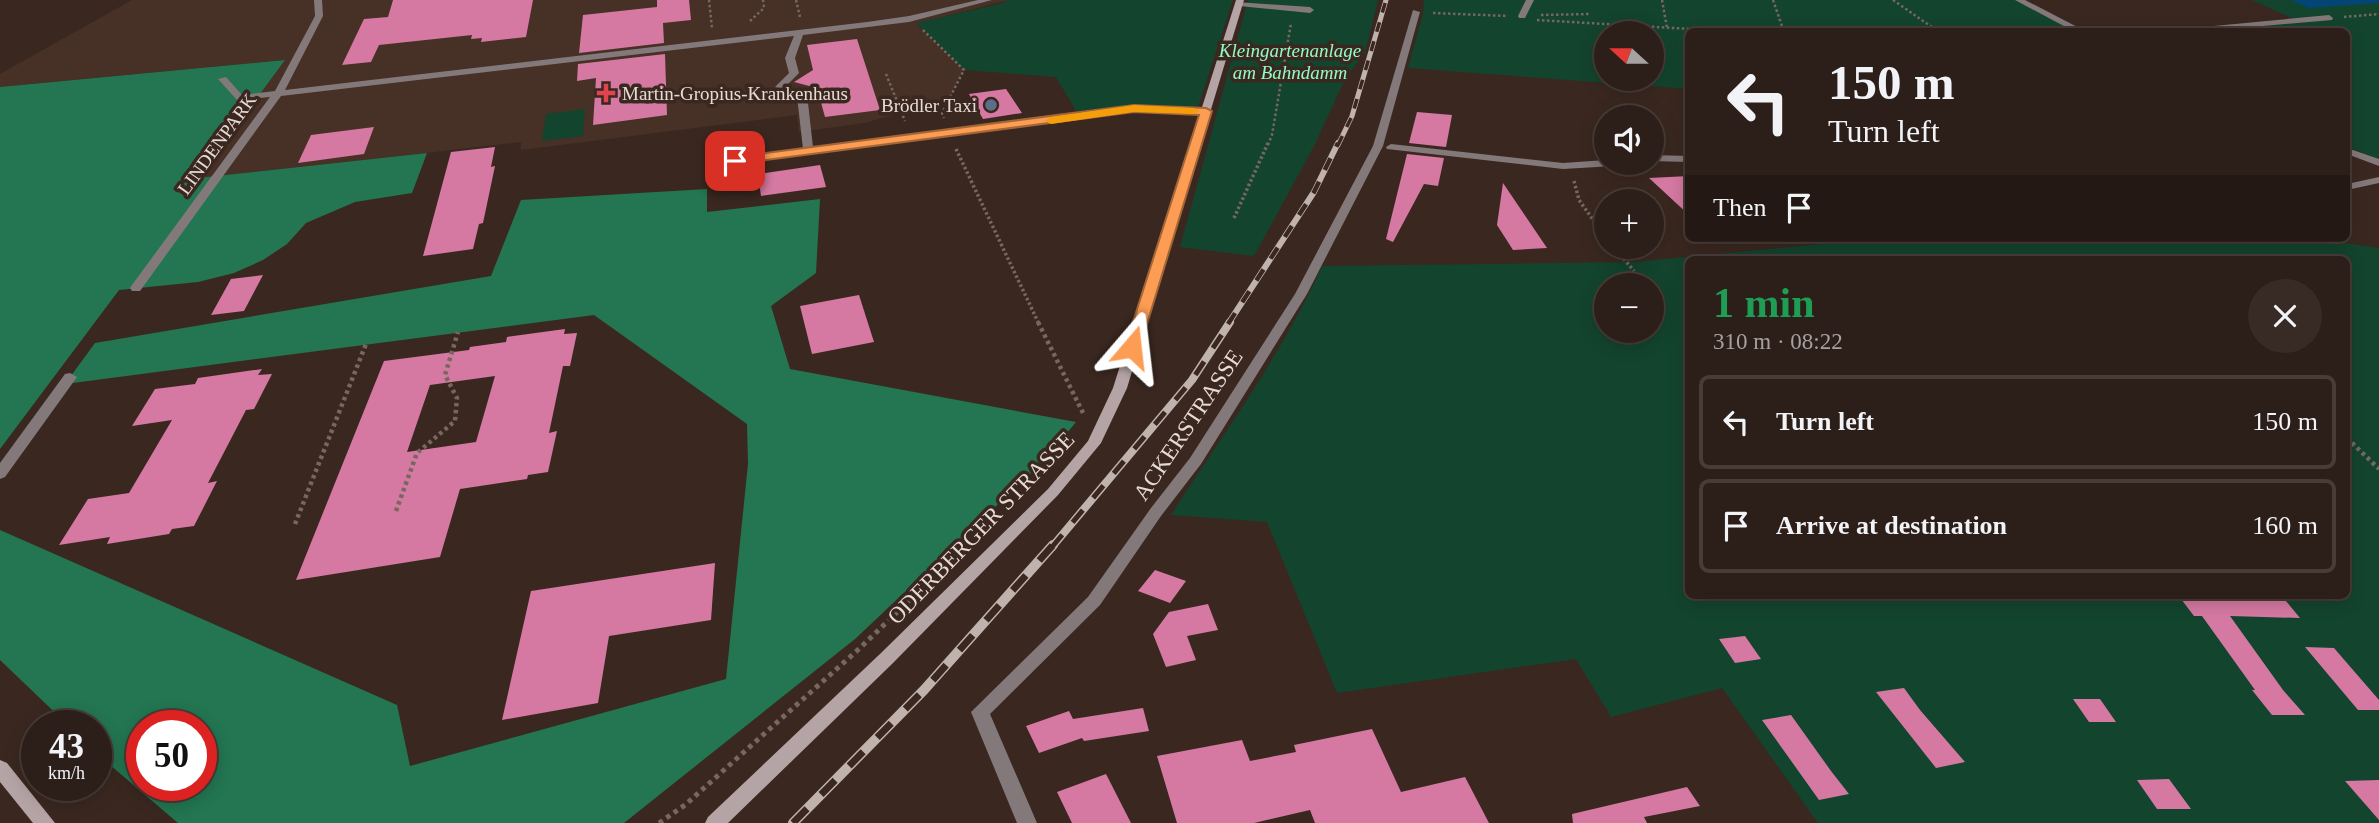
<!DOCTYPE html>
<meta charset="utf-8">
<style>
body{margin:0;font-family:Georgia,serif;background:#382b25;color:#f1f3f6;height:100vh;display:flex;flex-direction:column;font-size:26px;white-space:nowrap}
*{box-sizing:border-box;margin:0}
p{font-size:23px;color:#a6a2a2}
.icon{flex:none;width:38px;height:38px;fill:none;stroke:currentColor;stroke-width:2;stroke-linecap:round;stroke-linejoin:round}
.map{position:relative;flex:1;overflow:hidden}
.side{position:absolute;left:1685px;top:256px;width:665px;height:343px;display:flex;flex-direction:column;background:#2c1e18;border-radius:10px;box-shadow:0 4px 18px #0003,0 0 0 2px #483c37}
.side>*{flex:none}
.hud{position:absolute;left:1685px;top:28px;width:665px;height:214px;border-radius:10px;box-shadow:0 4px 18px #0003,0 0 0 2px #483c37;background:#2c1e18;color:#f1f3f6;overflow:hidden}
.needle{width:46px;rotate:291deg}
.fabs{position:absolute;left:1594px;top:21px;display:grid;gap:14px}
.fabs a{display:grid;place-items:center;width:70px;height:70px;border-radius:50%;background:#2c1e18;box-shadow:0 4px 18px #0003,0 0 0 2px #483c37;font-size:35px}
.speed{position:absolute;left:21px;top:710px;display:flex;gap:14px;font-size:35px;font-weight:700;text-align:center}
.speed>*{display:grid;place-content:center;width:91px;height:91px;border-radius:50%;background:#2c1e18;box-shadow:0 4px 18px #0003,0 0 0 2px #483c37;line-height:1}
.speed small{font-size:18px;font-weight:400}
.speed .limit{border:10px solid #d22;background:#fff;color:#111}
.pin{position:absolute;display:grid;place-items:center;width:60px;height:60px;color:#fff;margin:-30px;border-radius:14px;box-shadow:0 4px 10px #0006}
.me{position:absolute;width:77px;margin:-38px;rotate:17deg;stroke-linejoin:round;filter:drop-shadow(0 0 5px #0008)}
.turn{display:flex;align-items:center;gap:24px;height:147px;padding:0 28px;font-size:32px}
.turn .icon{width:91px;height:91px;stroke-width:2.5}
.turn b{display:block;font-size:49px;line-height:60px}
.then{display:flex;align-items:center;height:66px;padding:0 28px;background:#0003;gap:14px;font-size:26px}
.round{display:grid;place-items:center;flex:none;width:74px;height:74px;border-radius:37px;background:#382b25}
.summary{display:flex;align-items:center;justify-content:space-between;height:119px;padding:0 28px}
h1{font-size:42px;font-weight:700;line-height:52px;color:#1e9e55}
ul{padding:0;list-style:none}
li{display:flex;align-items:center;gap:21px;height:94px;margin:0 14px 10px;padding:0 14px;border:4px solid #483c37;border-radius:10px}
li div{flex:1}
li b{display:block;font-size:26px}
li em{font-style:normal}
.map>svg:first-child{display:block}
.built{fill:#473025}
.green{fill:#13442e;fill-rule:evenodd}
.forest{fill:#237651;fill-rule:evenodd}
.water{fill:#034675}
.building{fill:#d579a2;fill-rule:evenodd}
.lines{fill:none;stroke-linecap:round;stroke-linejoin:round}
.path-far3{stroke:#76675f;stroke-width:2.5;stroke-dasharray:2.5 2.5;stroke-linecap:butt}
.path-far2{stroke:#76675f;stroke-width:3.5;stroke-dasharray:2.5 2.5;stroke-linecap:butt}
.path-far1{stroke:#76675f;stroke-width:4.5;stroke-dasharray:3.5 3.5;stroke-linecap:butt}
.path{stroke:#76675f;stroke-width:5;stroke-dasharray:4.5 4.5;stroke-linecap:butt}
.lane{fill:#84797a;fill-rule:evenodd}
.street{fill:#84797a;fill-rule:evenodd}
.secondary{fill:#b5a4a5;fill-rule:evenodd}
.rail-far3-casing{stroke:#c0b3ad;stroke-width:5}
.rail-far2-casing{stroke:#c0b3ad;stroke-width:6}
.rail-far1-casing{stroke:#c0b3ad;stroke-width:8}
.rail-casing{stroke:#c0b3ad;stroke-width:10}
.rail-far3{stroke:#3a2820;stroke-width:3.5;stroke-dasharray:10;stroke-linecap:butt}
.rail-far2{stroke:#3a2820;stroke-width:4.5;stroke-dasharray:13;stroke-linecap:butt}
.rail-far1{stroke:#3a2820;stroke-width:5;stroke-dasharray:16;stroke-linecap:butt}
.rail{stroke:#3a2820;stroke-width:7;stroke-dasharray:20;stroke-linecap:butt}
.route{fill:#fc9d53;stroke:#a46636;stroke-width:2}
.slow{fill:#f59e0b}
.health-dot{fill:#e0444e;stroke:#3a2820;stroke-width:2.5}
.service-dot{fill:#5c6f8a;stroke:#3a2820;stroke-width:2.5}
.labels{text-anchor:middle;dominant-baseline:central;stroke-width:7;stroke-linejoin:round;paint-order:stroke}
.far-park-label{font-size:19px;font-style:italic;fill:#93fac4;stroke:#3a2820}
.far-poi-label{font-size:19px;fill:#e7dbd5;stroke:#3a2820;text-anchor:start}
.far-street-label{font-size:19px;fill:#e7dbd5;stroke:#3a2820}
.street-label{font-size:23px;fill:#e7dbd5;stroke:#3a2820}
</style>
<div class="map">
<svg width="2379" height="823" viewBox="0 0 2379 823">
<rect width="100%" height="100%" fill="#3a2820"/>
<path class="built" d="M 132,0 L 1009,0 L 916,24 L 964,70 L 948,100 L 864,123 L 799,132 L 797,115 L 521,150 L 521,142 L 197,179 L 284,60 L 0,87 L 0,74 Z"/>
<g class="green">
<path d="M 1009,0 L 1233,0 L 1198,107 L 1135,105 L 1076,111 L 1056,77 L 964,70 L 916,23 L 999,4 Z"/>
<path d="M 1248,0 L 1378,0 L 1365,53 L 1346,77 L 1314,146 L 1254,256 L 1180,247 Z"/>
<path d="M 1424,0 L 2019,0 L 2083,31 L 1689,32 L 1689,89 L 1408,68 L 1423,13 ZM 1606,33 L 1652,33 L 1652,79 L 1606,79 Z"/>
<path d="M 2252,0 L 2379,0 L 2379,159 L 2347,147 L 2347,32 L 2158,32 L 2296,20 Z"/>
<path d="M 585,109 L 583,136 L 542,141 L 546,114 Z"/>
<path d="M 1884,238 L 2310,238 L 2379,248 L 2379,823 L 1818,823 L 1722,688 L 1611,717 L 1576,659 L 1337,693 L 1267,522 L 1171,515 C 1223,434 1282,355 1322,266 L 1634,262 ZM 1689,259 L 2347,259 L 2347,595 L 1689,595 ZM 1606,285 L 1652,285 L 1652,331 L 1606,331 Z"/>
</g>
<g class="forest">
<path d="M 285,60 L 198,178 L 427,153 L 412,193 L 355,202 L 306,223 L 287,244 L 263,260 L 234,273 L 198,282 L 119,290 L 0,449 L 0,87 Z"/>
<path d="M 707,189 L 707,212 L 820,199 L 816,273 L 771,306 L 790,369 L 1076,422 L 1045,460 L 855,639 L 624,823 L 178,823 L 96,753 L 96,726 L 69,726 L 0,660 L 0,530 L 397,705 L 410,766 L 726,679 L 748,464 L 747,424 L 594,315 L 65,384 L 95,343 L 491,276 L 521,200 ZM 142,726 L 201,726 L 201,786 L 142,786 Z"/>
</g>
<path class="water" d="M 2291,0 L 2379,0 L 2379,3 L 2309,8 Z"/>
<g class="building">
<path d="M 393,0 L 533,0 L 526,37 L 481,42 L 482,38 L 471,39 L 472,35 L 379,45 L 371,62 L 342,65 L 364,19 L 388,17 Z"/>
<path d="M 657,0 L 689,0 L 691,20 L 663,23 L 664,43 L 579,53 L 583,15 L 657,7 Z"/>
<path d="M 857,39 L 880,110 L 825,117 L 817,88 L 794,82 L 813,70 L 807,45 Z"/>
<path d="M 665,54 L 667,115 L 593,125 L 596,78 L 577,81 L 578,64 Z"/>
<path d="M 1006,89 L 1022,113 L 983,119 L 969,94 Z"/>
<path d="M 1417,112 L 1452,115 L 1446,147 L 1409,143 Z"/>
<path d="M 374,127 L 364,154 L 298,163 L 311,135 Z"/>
<path d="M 495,147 L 491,167 L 495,166 L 483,223 L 479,224 L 473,249 L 423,256 L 451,152 Z"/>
<path d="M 1407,154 L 1444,158 L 1438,186 L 1424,184 L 1393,242 L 1386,239 Z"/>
<path d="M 820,165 L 826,187 L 761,196 L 758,174 Z"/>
<path d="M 1689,176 L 1689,215 L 1649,178 Z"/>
<path d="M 1503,183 L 1547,248 L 1513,250 L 1497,225 Z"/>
<path d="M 263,275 L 244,311 L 211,315 L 231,279 Z"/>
<path d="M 859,295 L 874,342 L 812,354 L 800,306 Z"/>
<path d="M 565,329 L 564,334 L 577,333 L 570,366 L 563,366 L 549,433 L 557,431 L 548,472 L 528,475 L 527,479 L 460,489 L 440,557 L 296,580 L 384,361 L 469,350 L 470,347 L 506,342 L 507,337 ZM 495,376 L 476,442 L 407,452 L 430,385 Z"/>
<path d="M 262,369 L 258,375 L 272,374 L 254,409 L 246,410 L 208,483 L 217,481 L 194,526 L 172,529 L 169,534 L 107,544 L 110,537 L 59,545 L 88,499 L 129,493 L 172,420 L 132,426 L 155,389 L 195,384 L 198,378 Z"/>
<path d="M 715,563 L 711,620 L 609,636 L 598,703 L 502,720 L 531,591 Z"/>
<path d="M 1155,570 L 1186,581 L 1170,603 L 1138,591 Z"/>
<path d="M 2178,595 L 2281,595 L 2300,618 L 2230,616 L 2283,690 L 2305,715 L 2272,715 L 2252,690 L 2255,690 L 2202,616 L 2194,616 Z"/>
<path d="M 1208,604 L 1218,630 L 1187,636 L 1196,660 L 1166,667 L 1153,634 L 1169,612 Z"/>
<path d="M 1745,636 L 1761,659 L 1735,663 L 1719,639 Z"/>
<path d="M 2305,647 L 2334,648 L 2379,700 L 2379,710 L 2358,710 Z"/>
<path d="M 1904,688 L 1920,710 L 1965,762 L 1936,768 L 1876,692 Z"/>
<path d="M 2073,699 L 2100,699 L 2116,722 L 2089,722 Z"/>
<path d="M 1143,708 L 1149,731 L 1084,741 L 1082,738 L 1039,753 L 1026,726 L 1069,711 L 1073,719 Z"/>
<path d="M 1791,715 L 1831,771 L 1849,794 L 1819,800 L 1762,720 Z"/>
<path d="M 1372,729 L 1401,792 L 1465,777 L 1489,823 L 1315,823 L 1310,810 L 1254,823 L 1177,823 L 1157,756 L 1242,740 L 1250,761 L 1296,752 L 1294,745 Z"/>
<path d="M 1106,774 L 1131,823 L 1072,823 L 1057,792 Z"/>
<path d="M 2169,779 L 2191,809 L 2157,809 L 2137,780 Z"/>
<path d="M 2379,780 L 2379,820 L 2345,781 Z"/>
<path d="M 1687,787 L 1700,806 L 1644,817 L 1647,823 L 1573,823 L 1572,814 Z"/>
</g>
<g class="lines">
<g class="path-far3">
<path d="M 709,0 L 712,28"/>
<path d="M 796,0 L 800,17"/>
<path d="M 1662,0 L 1667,28"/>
<path d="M 1773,0 L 1784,32"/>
<path d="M 1893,0 L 1939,32"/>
<path d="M 1433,13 L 1508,16"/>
<path d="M 1541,15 L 1591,14"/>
<path d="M 2344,17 L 2379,14"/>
<path d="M 1537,20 L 1742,32"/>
<path d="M 750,21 L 764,8 L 763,0"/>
<path d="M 923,30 L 964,70 L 942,113 L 944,118"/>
<path d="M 886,74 L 905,121"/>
<path d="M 1268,145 L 1272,135 L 1291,23"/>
</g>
<g class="path-far2">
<path d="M 956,149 L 1039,324"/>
<path d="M 1574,181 L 1579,200 L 1606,238"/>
<path d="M 1234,218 L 1268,143"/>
<path d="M 1614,247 L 1634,271"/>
</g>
<g class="path-far1">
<path d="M 1038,322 L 1084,415"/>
<path d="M 2347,438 L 2379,469"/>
<path d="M 396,511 L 417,453 L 455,421 L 457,398 L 445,375 L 458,332"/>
<path d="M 295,524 L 366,344"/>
<path d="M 966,547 L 985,528"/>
</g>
<path class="path" d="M 659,823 L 685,805 L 861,647 L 967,545"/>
<g class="lane">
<path d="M 314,0 L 322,0 L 323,16 L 285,90 L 867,22 L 909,16 L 978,0 L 992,0 L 909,22 L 803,35 L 795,58 L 799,73 L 786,86 L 807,94 L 813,147 L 1134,106 L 1206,109 L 1211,112 L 1206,115 L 1134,112 L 741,163 L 743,188 L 738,191 L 733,188 L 731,159 L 803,149 L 797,96 L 775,87 L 789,73 L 785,58 L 794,36 L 281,96 L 140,291 L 132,291 L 130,288 L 132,285 L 270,97 L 237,100 L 218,79 L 226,77 L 242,95 L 275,91 L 315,16 Z"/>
<path d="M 1526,0 L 1534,0 L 1525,18 L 1519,18 L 1518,16 Z"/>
<path d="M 2015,0 L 2025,0 L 2087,32 L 2075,32 Z"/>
<path d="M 1236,2 L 1310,7 L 1314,10 L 1310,13 L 1239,6 L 1236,6 Z"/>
<path d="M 2329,15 L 2333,18 L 2332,20 L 2193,32 L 2150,32 Z"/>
<path d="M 70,373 L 77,377 L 5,477 L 0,479 L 0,463 L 65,374 Z"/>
</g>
<g class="street">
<path d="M 1413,10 L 1420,12 L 1383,146 L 1307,294 L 1201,464 L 1161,516 L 1100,605 L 990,714 L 1037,823 L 1017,823 L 971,712 L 1088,597 L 1151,508 L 1190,458 L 1295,294 L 1373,146 Z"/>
<path d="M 1391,144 L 1563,163 L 1606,160 L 1606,163 L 1619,163 L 1614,166 L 1563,169 L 1387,149 L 1386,147 Z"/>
<path d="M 2347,148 L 2379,159 L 2379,166 L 2347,154 Z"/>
<path d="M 1652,155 L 1689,156 L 1689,162 L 1652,161 Z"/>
<path d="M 2379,177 L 2379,183 L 2347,190 L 2347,184 Z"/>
</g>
<g class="secondary">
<path d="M 1236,0 L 1244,0 L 1127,388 L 1101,443 L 1058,495 L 893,663 L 728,823 L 705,823 L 708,817 L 881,653 L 1048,489 L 1088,441 L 1113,388 Z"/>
<path d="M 0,760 L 7,763 L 55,823 L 33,823 L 0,782 Z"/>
</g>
<defs>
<path id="rail-far3" d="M 1338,145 L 1352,116 L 1386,0"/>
<path id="rail-far2" d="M 1228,324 L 1314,192 L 1338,143"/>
<path id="rail-far1" d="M 1052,547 L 1192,380 L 1230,322"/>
<path id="rail" d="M 793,823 L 924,690 L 1053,545"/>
</defs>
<use href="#rail-far3" class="rail-far3-casing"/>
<use href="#rail-far2" class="rail-far2-casing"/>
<use href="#rail-far1" class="rail-far1-casing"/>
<use href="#rail" class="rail-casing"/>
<use href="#rail-far3" class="rail-far3"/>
<use href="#rail-far2" class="rail-far2"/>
<use href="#rail-far1" class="rail-far1"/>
<use href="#rail" class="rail"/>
</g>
<path class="route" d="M 1134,105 L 1206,108 L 1212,111 L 1140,347 L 1132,352 L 1125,347 L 1199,115 L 1134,112 L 735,164 L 729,161 L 735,157 Z"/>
<path class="slow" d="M 1134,105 L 1194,108 L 1200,111 L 1194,114 L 1134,112 L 1051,124 L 1045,121 L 1051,117 Z"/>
<path class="health-dot" d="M602.5 82.5h7v7h7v7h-7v7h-7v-7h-7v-7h7z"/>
<circle class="service-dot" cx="991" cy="105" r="7"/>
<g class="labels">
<g class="far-park-label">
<text x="1290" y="50">Kleingartenanlage<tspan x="1290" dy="22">am Bahndamm</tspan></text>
</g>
<g class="far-poi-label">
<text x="622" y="93">Martin-Gropius-Krankenhaus</text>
<text x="977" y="105" text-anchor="end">Brödler Taxi</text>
</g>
<g class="far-street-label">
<text transform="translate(217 144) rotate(-54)">LINDENPARK</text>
</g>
<g class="street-label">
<text transform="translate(1188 425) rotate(-56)">ACKERSTRASSE</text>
<text transform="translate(981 528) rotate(-46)">ODERBERGER STRASSE</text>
</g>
</g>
</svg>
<div class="fabs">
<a><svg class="needle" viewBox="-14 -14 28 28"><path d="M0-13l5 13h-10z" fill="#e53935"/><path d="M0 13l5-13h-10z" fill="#a6a2a2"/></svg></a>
<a><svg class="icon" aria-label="sound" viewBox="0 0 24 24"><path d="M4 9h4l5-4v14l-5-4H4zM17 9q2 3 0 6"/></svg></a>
<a>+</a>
<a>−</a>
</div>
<div class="speed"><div>43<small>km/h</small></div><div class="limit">50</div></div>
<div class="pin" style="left:735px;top:161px;background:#d93025"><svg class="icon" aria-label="arrive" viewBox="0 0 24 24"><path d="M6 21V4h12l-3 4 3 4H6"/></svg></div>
<svg class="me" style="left:1132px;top:347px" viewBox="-20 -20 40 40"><path d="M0-17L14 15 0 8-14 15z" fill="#fc9d53" stroke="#fff" stroke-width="4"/></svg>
<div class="hud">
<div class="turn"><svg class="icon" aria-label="left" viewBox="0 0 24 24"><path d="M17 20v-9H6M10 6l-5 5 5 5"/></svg><div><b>150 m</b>Turn left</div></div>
<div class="then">Then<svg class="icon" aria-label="arrive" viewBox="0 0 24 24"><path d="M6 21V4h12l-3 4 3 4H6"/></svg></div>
</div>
<section class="side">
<div class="summary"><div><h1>1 min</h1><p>310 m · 08:22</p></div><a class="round"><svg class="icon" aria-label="close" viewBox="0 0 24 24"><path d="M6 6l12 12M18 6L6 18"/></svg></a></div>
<ul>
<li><svg class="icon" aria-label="left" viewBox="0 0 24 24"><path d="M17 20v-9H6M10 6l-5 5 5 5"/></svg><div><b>Turn left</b></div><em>150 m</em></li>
<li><svg class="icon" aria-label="arrive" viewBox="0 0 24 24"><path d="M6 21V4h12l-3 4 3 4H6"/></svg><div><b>Arrive at destination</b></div><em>160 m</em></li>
</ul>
</section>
</div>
